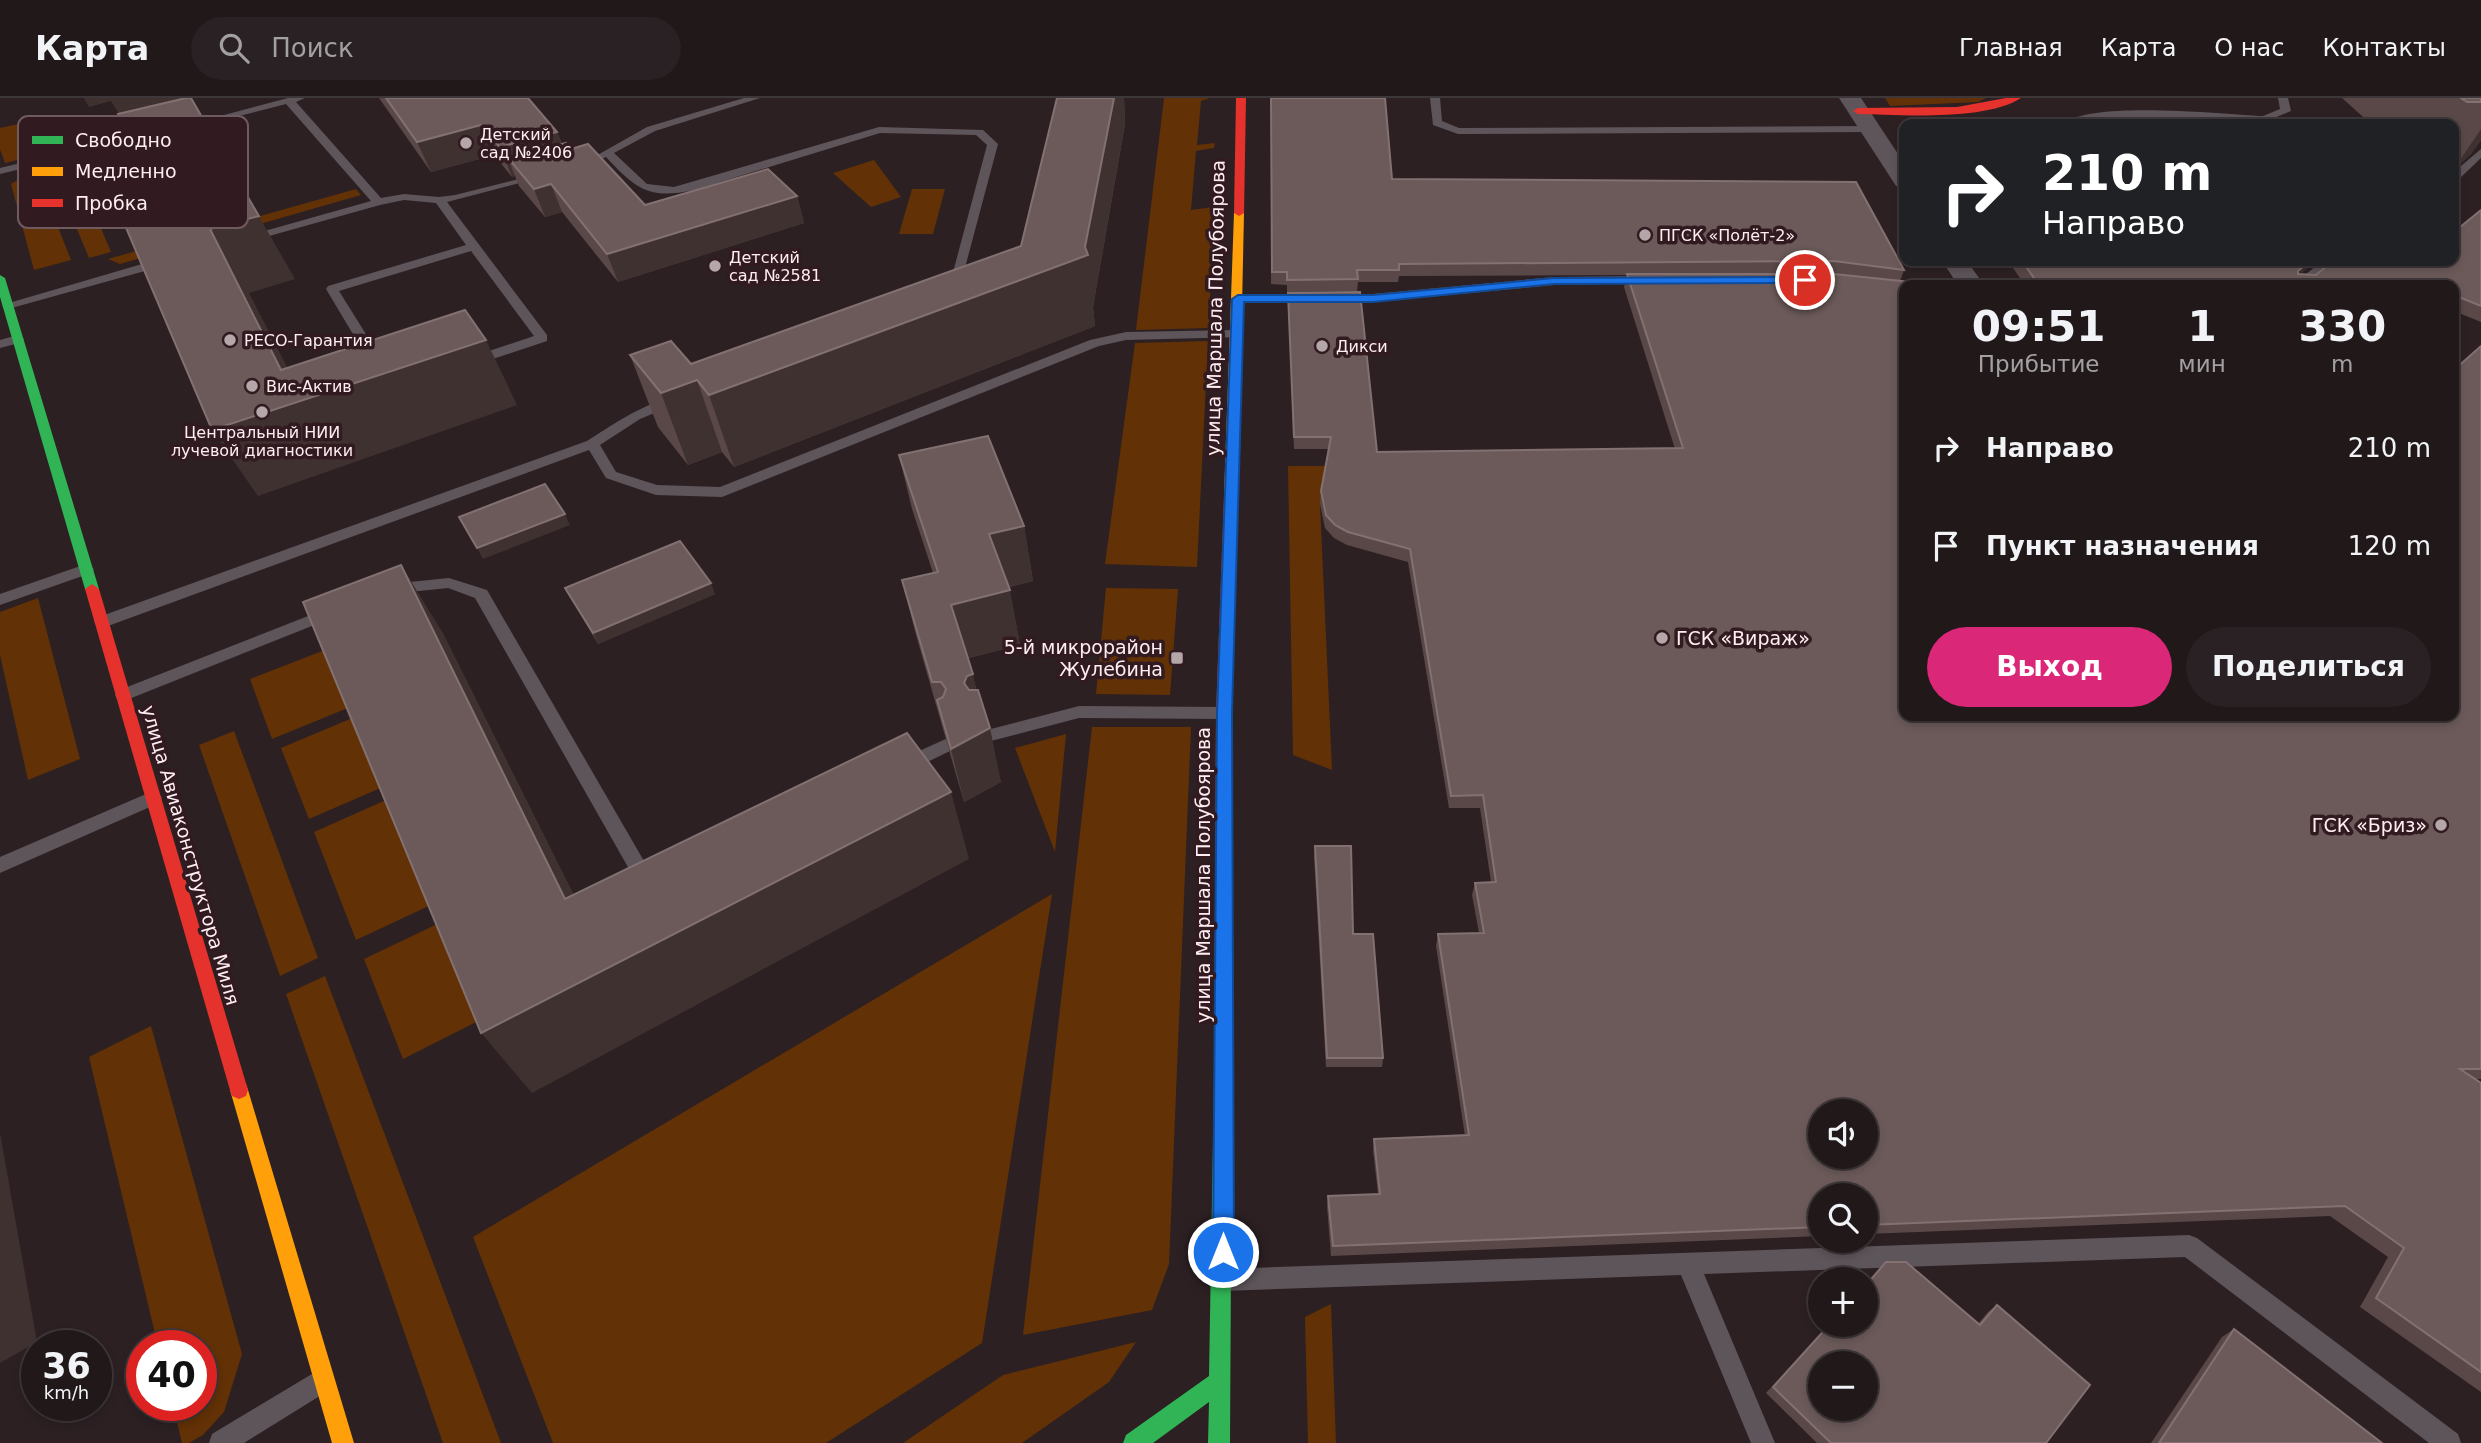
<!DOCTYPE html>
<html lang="ru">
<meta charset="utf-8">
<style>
body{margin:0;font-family:"DejaVu Sans",sans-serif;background:#292123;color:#f1f3f6;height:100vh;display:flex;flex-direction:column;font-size:26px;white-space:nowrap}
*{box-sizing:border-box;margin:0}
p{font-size:23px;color:#a2a0a2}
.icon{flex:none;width:38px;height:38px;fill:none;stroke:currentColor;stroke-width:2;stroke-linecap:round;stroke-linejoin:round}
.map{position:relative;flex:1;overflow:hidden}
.details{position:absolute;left:1899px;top:182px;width:560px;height:441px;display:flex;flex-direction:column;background:#21181a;border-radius:14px;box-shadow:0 4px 10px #0003,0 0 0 2px #3e3739}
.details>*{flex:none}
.top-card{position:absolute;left:1899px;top:21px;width:560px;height:147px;border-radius:14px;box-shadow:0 4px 10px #0003,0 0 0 2px #3e3739;background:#202124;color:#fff;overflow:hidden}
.fabs{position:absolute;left:1808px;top:1001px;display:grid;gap:14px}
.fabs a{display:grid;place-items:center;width:70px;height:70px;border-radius:50%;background:#21181a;box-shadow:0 4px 10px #0003,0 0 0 2px #3e3739;font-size:35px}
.speed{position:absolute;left:21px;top:1232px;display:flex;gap:14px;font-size:35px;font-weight:700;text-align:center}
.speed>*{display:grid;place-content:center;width:91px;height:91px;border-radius:50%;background:#21181a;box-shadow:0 4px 10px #0003,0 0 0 2px #3e3739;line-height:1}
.speed small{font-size:18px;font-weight:400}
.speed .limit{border:10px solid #d22;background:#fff;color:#111}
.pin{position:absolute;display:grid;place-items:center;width:60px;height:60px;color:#fff;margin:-30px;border:4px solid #fff;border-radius:50%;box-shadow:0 2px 7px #0007}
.me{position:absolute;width:77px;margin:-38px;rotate:0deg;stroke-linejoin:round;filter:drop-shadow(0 0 5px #0008)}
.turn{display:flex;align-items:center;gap:24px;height:147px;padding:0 28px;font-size:32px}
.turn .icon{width:91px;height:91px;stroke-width:2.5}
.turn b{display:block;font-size:49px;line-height:60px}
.eta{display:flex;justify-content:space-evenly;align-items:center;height:119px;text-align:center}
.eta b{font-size:42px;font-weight:700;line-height:49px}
.cta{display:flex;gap:14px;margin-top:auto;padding:14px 28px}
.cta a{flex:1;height:80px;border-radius:42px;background:#db2777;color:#fff;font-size:28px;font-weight:700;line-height:80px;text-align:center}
.cta a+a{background:#292123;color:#f1f3f6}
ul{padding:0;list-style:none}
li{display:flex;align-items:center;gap:21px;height:98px;padding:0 28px}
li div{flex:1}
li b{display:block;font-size:26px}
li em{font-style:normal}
header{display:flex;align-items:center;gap:42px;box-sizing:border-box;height:98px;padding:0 35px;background:#21181a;border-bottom:2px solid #3e3739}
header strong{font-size:33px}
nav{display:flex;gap:38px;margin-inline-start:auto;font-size:24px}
.search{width:490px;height:63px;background:#292123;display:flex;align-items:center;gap:18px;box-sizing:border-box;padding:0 24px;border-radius:38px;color:#a2a0a2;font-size:26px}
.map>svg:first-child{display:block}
.green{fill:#623105}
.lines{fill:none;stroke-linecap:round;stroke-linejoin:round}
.lane{fill:#5e555b;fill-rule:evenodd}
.street{fill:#5e555b;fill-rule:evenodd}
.fast{fill:#30b455;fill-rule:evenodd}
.slow{fill:#ff9f0a;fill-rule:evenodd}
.jam{fill:#e5322d;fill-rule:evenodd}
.wall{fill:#5a4848;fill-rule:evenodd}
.shaded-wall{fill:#403131}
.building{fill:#6c5a5a;stroke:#837172;stroke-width:2;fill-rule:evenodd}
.route{fill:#1a73e8;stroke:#114b97;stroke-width:2}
.poi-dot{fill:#b4a6a9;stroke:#311b21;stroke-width:2.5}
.labels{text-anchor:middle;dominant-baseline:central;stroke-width:7;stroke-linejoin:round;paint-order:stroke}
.far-poi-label{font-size:16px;fill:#feeef1;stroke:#311b21;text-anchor:start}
.street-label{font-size:19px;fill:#feeef1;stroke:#311b21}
.poi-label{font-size:19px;fill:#feeef1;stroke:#311b21;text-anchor:end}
.key{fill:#311b21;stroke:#6e5a5f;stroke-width:2}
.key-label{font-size:19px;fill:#feeef1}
</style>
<header>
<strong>Карта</strong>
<div class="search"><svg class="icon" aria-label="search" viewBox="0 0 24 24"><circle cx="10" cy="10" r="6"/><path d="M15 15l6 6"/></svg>Поиск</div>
<nav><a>Главная</a><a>Карта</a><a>О нас</a><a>Контакты</a></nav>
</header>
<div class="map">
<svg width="2481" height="1345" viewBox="0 0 2481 1345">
<rect width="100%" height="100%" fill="#2c2023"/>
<g class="green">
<path d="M 1164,0 L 1210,0 L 1201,3 L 1197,47 L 1215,45 L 1214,50 L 1196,53 L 1191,112 L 1213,109 L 1209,230 L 1136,232 Z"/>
<path d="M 1885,0 L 1986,0 L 1978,4 L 1890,8 Z"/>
<path d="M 18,26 L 29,59 L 5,65 L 0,51 L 0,30 Z"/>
<path d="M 874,62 L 901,99 L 871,109 L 833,75 Z"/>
<path d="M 35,71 L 71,162 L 34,172 L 11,86 Z"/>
<path d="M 81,83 L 111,154 L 89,160 L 59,88 Z"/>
<path d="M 356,91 L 361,97 L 120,166 L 108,161 Z"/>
<path d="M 912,91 L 945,91 L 933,136 L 899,136 Z"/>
<path d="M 1208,243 L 1197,469 L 1105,466 L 1135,245 Z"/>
<path d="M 1288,368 L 1376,368 L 1320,406 L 1332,672 L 1293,657 Z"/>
<path d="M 1106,490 L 1178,491 L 1170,597 L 1096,596 Z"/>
<path d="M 38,500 L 80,661 L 28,682 L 0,557 L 0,514 Z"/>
<path d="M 340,546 L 365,603 L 272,641 L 250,581 Z"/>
<path d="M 369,613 L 399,682 L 309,721 L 281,650 Z"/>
<path d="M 1092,629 L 1191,629 L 1169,1166 L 1152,1212 L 1023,1237 Z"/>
<path d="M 234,633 L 318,860 L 280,878 L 199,647 Z"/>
<path d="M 1066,636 L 1055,754 L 1015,650 Z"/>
<path d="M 404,694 L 448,799 L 356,842 L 314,734 Z"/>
<path d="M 1052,796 L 982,1245 L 826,1345 L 553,1345 L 473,1139 Z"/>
<path d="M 456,817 L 498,913 L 403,961 L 364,861 Z"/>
<path d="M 325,878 L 501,1345 L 443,1345 L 286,896 Z"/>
<path d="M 151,928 L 242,1256 L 224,1314 L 203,1337 L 189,1345 L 182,1345 L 173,1307 L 201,1307 L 201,1248 L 158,1248 L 89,959 Z"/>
<path d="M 1331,1206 L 1336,1345 L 1308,1345 L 1305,1219 Z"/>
<path d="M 1136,1244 L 1109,1284 L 1022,1345 L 903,1345 L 1003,1277 Z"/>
</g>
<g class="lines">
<g class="lane">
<path d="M 288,0 L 305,0 L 296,4 L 381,100 L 404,96 L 439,99 L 455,97 L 543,75 L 543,79 L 447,104 L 547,237 L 547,243 L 475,267 L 465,267 L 465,261 L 534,238 L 471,153 L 339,193 L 384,265 L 377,269 L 372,268 L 326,191 L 328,188 L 466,147 L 436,105 L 404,102 L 380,107 L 251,143 L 243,143 L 243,139 L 371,103 L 286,6 L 184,32 L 179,29 Z"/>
<path d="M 744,0 L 760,0 L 655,33 L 614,55 L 647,86 L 674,89 L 879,29 L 983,32 L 998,46 L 958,196 L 950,196 L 948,193 L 987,47 L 976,37 L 880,35 L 694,92 C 649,102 636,91 606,59 L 599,62 L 594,59 L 647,29 Z"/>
<path d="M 1430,0 L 1440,0 L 1442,23 L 1459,30 L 1870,28 L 1875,31 L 1870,34 L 1458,36 L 1433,27 Z"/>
<path d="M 2278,0 L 2288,0 L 2291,13 L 2264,24 L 2120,19 L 2063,26 C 2090,2 2222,16 2263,18 L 2280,11 Z"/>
<path d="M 153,33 L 158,36 L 157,38 L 0,76 L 0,70 Z"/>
<path d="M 2481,51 L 2481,60 L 2458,82 L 2454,83 L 2454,74 Z"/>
<path d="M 166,159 L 170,160 L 170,166 L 8,211 L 2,207 Z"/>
<path d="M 2319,163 L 2331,163 L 2333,166 L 2306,187 L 2292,187 L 2320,165 Z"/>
<path d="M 1647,178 L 1653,182 L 1651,185 L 1554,187 L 1373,204 L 1238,205 L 1232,201 L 1238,197 L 1373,196 L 1554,179 Z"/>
<path d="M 1971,183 L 1977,187 L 1962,187 L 1964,184 Z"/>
<path d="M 1237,232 L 1243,236 L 1242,239 L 1126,242 L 1099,248 L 722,399 L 656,397 L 606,380 L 589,352 L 108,528 L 102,530 L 94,524 L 96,520 L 587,343 C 608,330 654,297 679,301 L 681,304 L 640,321 L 600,347 L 616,374 L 657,387 L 720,389 L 1090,242 L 1126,234 Z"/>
<path d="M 18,237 L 24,241 L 23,244 L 0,250 L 0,242 Z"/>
<path d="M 86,466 L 94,471 L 91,475 L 0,507 L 0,496 Z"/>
<path d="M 449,480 L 487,492 L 655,782 L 657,787 L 655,792 L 648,795 L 641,792 L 475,500 L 448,490 L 390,496 L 382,491 L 390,486 Z"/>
<path d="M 331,509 L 337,510 L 339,514 L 337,518 L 129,601 L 117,601 L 115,597 L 117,593 Z"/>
<path d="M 1079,608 L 1224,609 L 1232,615 L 1224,621 L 1079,620 L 987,644 L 981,643 L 978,638 L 981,633 L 987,632 Z"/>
<path d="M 948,640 L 954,641 L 957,646 L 954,651 L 909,673 L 897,673 L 894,668 L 897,663 Z"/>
<path d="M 153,693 L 159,695 L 162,700 L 159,705 L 0,775 L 0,759 Z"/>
<path d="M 2189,1137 L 2197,1140 L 2458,1336 L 2461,1345 L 2429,1345 L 2185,1159 L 1704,1176 L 1775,1345 L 1751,1345 L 1681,1177 L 1223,1193 L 1215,1190 L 1212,1182 L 1215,1174 L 1223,1171 Z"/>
<path d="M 322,1270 L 331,1273 L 334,1282 L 331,1291 L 244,1345 L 209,1345 L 212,1336 Z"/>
</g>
<g class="street">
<path d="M 1839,0 L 1861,0 L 1904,65 L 1904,90 L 1896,88 Z"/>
<path d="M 1942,163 L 1967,163 L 1984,187 L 1958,187 Z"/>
</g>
<g class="fast">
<path d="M 0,177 L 5,180 L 99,491 L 97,494 L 92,496 L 85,491 L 0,199 Z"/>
<path d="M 1223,974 L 1230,977 L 1232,983 L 1230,1345 L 1208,1345 L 1209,1304 L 1153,1345 L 1123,1345 L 1126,1337 L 1209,1278 L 1214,983 L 1216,977 Z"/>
</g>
<g class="slow">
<path d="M 1239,112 L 1244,115 L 1238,399 L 1231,403 L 1224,399 L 1234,115 Z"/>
<path d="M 239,983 L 246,986 L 248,992 L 354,1345 L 332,1345 L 230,992 L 232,986 Z"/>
</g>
<g class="jam">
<path d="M 1236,0 L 1246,0 L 1244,115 L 1239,118 L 1234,115 Z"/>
<path d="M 2006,0 L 2021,0 C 1986,23 1900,17 1858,16 L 1853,13 L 1858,10 L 1957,9 Z"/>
<path d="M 1231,395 L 1238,399 L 1232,615 L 1232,983 L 1230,989 L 1223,992 L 1216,989 L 1214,983 L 1216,615 L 1224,399 Z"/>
<path d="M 92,486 L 99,491 L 248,992 L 246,998 L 239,1001 L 232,998 L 230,992 L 85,491 Z"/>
</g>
</g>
<g class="wall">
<path d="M 379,0 L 528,0 L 557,34 L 562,46 L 571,51 L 645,107 L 797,98 L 804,125 L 618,184 L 562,114 L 545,119 L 519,88 L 515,78 L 512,79 L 494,57 L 431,74 Z"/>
<path d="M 1057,0 L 1124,0 L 1125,26 L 1093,209 L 1095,228 L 734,369 L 722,354 L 688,367 L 658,329 L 630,257 L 691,266 L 1021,148 Z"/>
<path d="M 1271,0 L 1392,81 L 1904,172 L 1900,183 L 1904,618 L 2454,618 L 2481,248 L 2481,981 L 2475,981 L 2481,985 L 2481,1294 L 2360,1209 L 2388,1159 L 2330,1118 L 1866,1136 L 1866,1097 L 1820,1097 L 1820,1138 L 1331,1158 L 1327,1108 L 1328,1098 L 1378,1096 L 1373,1052 L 1374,1041 L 1465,1038 L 1436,848 L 1438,836 L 1479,835 L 1472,797 L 1475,785 L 1491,784 L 1480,710 L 1449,710 L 1408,464 L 1347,447 L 1334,440 L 1325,430 L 1320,406 L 1321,393 L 1328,351 L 1294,351 L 1288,195 L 1377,354 L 1675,351 L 1624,189 L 1627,177 L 1399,178 L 1398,184 L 1358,184 L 1357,193 L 1287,194 L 1287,187 L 1271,186 ZM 1830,175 L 1850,178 L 1694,176 Z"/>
<path d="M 2342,0 L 2481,0 L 2481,42 L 2471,56 L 2454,71 L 2454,26 L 2371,26 Z"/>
<path d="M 2481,112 L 2481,224 L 2454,213 L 2454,187 L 2025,187 L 2008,163 L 2316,163 L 2300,176 L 2316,177 L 2454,163 Z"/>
<path d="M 899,357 L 1024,428 L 1033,483 L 1009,489 L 1020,547 L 968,560 L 1001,684 L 964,704 L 916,537 L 902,482 L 933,475 L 912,411 Z"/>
<path d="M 565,490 L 715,496 L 598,546 Z"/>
<path d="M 1315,748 L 1353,836 L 1383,960 L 1382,969 L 1326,969 L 1314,758 Z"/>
<path d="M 1997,1207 L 2046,1345 L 1817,1345 L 1766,1295 L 1829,1227 L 1978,1226 L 1988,1214 Z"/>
<path d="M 2234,1231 L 2382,1345 L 2151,1345 L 2222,1239 Z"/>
</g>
<g class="shaded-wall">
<path d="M 84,0 L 191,0 L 295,181 L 249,195 L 304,302 L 486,242 L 517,307 L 258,398 L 212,332 L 300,303 L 111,3 L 89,9 Z"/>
<path d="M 1114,0 L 1124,0 L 1125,26 L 1093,209 L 1095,228 L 734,369 L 709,297 L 1085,149 Z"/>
<path d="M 481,27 L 494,57 L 431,74 L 417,44 Z"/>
<path d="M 2481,31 L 2481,42 L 2471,56 L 2454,71 Z"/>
<path d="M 557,34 L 568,63 L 508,60 L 515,78 L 512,79 L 500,49 Z"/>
<path d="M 551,86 L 562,114 L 545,119 L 534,91 Z"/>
<path d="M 797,98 L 804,125 L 618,184 L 607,156 Z"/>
<path d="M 2310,163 L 2316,163 L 2290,185 L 2298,173 Z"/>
<path d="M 697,282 L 722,354 L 688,367 L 661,295 Z"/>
<path d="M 565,416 L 570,427 L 483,461 L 477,450 Z"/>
<path d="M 1024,428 L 1033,483 L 999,491 L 989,436 Z"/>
<path d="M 401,467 L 444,537 L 608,865 L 565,801 Z"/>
<path d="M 711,485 L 715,496 L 598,546 L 593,535 Z"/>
<path d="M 1010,492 L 1020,547 L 963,561 L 951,507 Z"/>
<path d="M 973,576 L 984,630 L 990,630 L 1001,684 L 964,704 L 951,651 L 964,585 L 967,578 Z"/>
<path d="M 951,694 L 969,761 L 532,995 L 481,935 Z"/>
<path d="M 0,1035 L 37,1244 L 0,1265 Z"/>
</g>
<g class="building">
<path d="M 186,0 L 191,0 L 248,99 L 235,77 L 158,97 L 118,16 Z"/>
<path d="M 386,0 L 528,0 L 557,34 L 500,49 L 481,27 L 417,44 Z"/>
<path d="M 1057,0 L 1114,0 L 1085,149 L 1088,157 L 709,297 L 697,282 L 661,295 L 630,257 L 671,243 L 691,266 L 1021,148 Z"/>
<path d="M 1271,0 L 1385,0 L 1392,81 L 1856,84 L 1904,172 L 1834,163 L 1399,166 L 1399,172 L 1357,172 L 1358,181 L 1287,182 L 1287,174 L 1272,174 Z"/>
<path d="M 2461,0 L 2481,0 L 2481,4 L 2467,4 Z"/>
<path d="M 566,45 L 571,51 L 588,46 L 645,107 L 768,71 L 797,98 L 607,156 L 551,86 L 534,91 L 508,60 Z"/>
<path d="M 235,77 L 259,118 L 210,131 L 281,272 L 465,212 L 486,242 L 212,332 L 124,125 L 162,115 L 154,98 Z"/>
<path d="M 2481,112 L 2481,208 L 2454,197 L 2454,187 L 2039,187 L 2022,163 L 2310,163 L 2298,173 L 2298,176 L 2316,177 L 2333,163 L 2454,163 L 2454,134 Z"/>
<path d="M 1627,176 L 1834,176 L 1911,184 L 1913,187 L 1904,187 L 1904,618 L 2454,618 L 2454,272 L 2481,248 L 2481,971 L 2460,971 L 2481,985 L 2481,1274 L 2376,1200 L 2404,1150 L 2345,1108 L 1866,1127 L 1866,1097 L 1820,1097 L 1820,1129 L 1333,1148 L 1328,1098 L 1380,1096 L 1374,1041 L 1469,1037 L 1438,836 L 1484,835 L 1475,785 L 1496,784 L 1483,697 L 1451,698 L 1410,451 L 1348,434 L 1335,427 L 1326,417 L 1321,393 L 1331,339 L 1294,339 L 1288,195 L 1360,194 L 1377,354 L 1683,350 ZM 1820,1013 L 1866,1013 L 1866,1059 L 1820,1059 Z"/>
<path d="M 988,338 L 1024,428 L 989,436 L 1010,492 L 951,507 L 973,576 L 967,578 L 964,585 L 969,592 L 978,592 L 990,630 L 951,651 L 937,602 L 943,599 L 946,591 L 941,584 L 932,584 L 902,482 L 938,474 L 899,357 Z"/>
<path d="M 545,386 L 565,416 L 477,450 L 459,419 Z"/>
<path d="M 680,443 L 711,485 L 593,535 L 565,490 Z"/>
<path d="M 401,467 L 565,801 L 907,635 L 951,694 L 481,935 L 303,504 Z"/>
<path d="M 1315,748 L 1351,748 L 1353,836 L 1373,836 L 1383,960 L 1327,960 Z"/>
<path d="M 1886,1164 L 1906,1164 L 1980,1227 L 1997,1207 L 2090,1287 L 2046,1345 L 1831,1345 L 1773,1289 L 1829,1227 L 1866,1227 L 1866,1187 ZM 1820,1265 L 1866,1265 L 1866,1311 L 1820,1311 Z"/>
<path d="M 2234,1231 L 2382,1345 L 2159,1345 Z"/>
</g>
<path class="route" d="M 1805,179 L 1810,182 L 1809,185 L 1554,186 L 1373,204 L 1244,204 L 1232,615 L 1234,1154 L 1231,1161 L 1223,1164 L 1216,1161 L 1213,1154 L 1217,615 L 1232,201 L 1238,197 L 1373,197 L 1554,180 Z"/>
<g class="poi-dot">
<circle cx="466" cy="45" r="7"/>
<circle cx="1645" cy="137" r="7"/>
<circle cx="715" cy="168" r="7"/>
<circle cx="230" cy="242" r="7"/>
<circle cx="1322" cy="248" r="7"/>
<circle cx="252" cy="288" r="7"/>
<circle cx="262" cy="314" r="7"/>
<circle cx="1662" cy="540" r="7"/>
<rect x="1170" y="553" width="14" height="14" rx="3.5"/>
<circle cx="2441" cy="727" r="7"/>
</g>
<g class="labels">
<g class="far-poi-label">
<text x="480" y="36">Детский<tspan x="480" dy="18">сад №2406</tspan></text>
<text x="1659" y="137">ПГСК «Полёт-2»</text>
<text x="729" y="159">Детский<tspan x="729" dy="18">сад №2581</tspan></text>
<text x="244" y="242">РЕСО-Гарантия</text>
<text x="1336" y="248">Дикси</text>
<text x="266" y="288">Вис-Актив</text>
<text x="262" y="334" text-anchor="middle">Центральный НИИ<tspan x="262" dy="18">лучевой диагностики</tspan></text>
</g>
<g class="street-label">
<text transform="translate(1215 210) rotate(-89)">улица Маршала Полубоярова</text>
<text transform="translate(191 757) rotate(74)">улица Авиаконструктора Миля</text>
<text transform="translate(1203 777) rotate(-90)">улица Маршала Полубоярова</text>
</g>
<g class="poi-label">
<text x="1676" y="540" text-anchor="start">ГСК «Вираж»</text>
<text x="1163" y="549">5-й микрорайон<tspan x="1163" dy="22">Жулебина</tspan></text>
<text x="2427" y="727">ГСК «Бриз»</text>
</g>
</g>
<rect x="18" y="18" width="230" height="112" rx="10" class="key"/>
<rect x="32" y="38" width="31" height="8" fill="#30b455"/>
<rect x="32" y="69" width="31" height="9" fill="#ff9f0a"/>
<rect x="32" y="101" width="31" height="8" fill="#e5322d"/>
<g class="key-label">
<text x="75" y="49">Свободно</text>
<text x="75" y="80">Медленно</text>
<text x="75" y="112">Пробка</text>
</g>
</svg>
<div class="fabs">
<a><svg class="icon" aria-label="sound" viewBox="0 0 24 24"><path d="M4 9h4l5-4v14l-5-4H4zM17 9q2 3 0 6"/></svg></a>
<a><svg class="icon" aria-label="search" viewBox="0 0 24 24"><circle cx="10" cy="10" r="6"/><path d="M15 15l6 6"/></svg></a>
<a>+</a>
<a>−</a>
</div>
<div class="speed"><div>36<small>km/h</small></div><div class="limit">40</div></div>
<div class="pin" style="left:1805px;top:182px;background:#d93025"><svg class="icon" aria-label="arrive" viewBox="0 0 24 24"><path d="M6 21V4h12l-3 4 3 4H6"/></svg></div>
<svg class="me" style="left:1223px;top:1154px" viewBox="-20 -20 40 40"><circle r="17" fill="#1a73e8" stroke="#fff" stroke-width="3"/><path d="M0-11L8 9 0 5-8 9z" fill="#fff"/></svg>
<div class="top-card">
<div class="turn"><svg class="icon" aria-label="right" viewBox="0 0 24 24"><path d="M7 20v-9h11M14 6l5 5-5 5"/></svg><div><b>210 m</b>Направо</div></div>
</div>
<section class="details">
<div class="eta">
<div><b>09:51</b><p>Прибытие</p></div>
<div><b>1</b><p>мин</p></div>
<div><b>330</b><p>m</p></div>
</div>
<ul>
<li><svg class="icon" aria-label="right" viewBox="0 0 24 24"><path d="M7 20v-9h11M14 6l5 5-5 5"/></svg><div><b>Направо</b></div><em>210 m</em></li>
<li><svg class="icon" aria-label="arrive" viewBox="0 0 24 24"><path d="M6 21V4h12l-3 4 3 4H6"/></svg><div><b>Пункт назначения</b></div><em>120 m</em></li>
</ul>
<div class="cta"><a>Выход</a><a>Поделиться</a></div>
</section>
</div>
